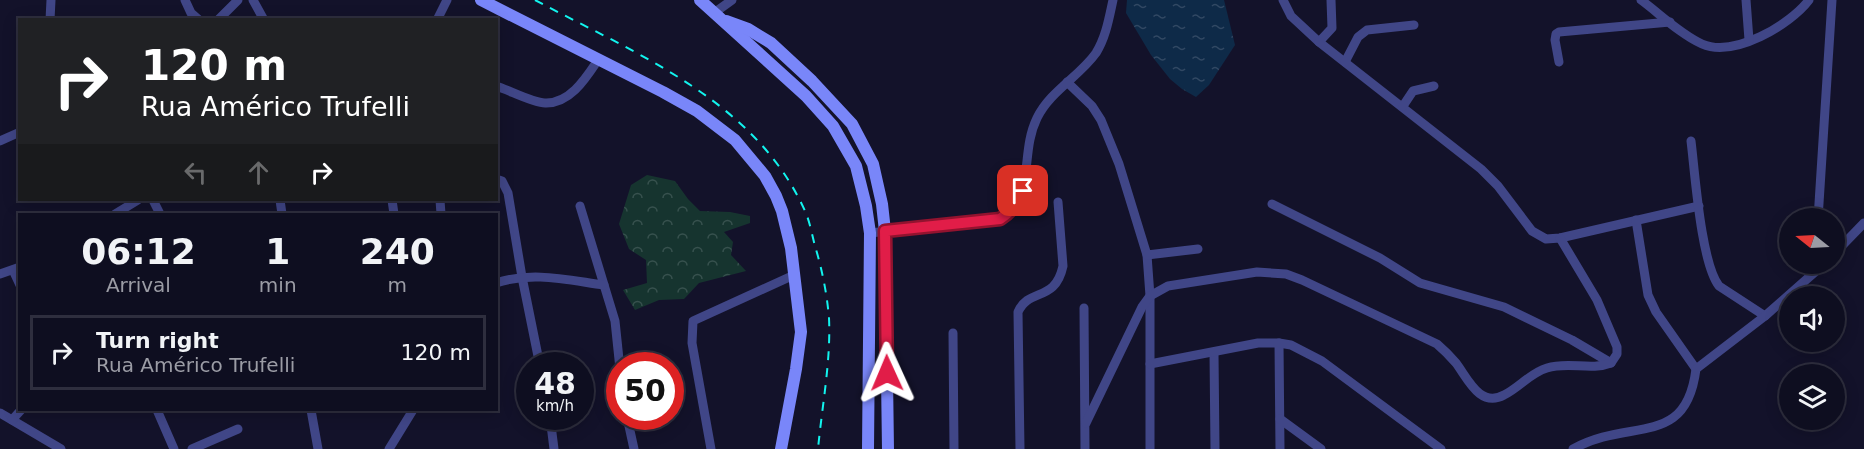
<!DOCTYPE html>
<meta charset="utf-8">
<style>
body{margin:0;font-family:"DejaVu Sans",sans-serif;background:#171729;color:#f1f3f6;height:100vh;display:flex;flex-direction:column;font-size:22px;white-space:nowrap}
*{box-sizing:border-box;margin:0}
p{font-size:20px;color:#9b9ca5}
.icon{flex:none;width:33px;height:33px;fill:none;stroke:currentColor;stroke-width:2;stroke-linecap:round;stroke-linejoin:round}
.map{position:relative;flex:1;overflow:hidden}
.drawer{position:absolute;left:18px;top:213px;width:480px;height:198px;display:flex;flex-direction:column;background:#0e0e20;border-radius:0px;box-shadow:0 3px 15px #0003,0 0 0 2px #2e2e3e}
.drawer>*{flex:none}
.banner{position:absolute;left:18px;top:18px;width:480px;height:183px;border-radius:0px;box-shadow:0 3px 15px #0003,0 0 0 2px #2e2e3e;background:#202124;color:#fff;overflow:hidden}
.needle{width:39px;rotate:288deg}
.tools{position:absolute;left:1779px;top:208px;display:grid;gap:12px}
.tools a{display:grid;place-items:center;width:66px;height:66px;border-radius:50%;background:#0e0e20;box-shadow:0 3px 15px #0003,0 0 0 2px #2e2e3e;font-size:30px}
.speed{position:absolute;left:516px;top:352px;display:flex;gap:12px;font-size:30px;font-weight:700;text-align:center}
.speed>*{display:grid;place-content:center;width:78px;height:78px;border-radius:50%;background:#0e0e20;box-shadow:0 3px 15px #0003,0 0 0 2px #2e2e3e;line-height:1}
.speed small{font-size:15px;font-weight:400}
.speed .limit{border:9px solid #d22;background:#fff;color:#111}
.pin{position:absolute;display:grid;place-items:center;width:51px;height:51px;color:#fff;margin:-26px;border-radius:12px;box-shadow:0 3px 9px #0006}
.me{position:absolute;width:66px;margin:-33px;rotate:359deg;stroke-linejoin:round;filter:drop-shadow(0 0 4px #0008)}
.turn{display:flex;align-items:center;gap:21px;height:126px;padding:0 24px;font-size:27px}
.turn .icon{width:78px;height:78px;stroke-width:2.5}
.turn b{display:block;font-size:42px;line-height:51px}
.lanes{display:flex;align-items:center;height:57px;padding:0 24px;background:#0003;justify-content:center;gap:30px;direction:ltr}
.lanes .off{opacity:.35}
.eta{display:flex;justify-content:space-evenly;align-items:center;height:102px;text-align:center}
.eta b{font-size:36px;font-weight:600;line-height:42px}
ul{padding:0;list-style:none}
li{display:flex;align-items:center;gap:18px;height:75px;margin:0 12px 9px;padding:0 12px;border:3px solid #2e2e3e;border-radius:0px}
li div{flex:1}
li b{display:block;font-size:22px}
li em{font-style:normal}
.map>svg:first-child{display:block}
.forest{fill:url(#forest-crowns)}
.water{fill:url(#water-ripples)}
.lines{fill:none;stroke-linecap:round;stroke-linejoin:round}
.minor{stroke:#404687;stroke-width:9}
.secondary{stroke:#7986f9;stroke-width:12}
.rail{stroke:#12f4ee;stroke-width:2;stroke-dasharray:9 8;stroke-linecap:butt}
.route-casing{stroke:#92132f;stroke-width:15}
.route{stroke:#e11d48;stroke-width:10}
</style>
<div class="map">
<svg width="1864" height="449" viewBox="0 0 1864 449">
<defs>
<pattern id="forest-crowns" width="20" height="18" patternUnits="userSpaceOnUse" patternTransform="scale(1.5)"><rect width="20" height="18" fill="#16342f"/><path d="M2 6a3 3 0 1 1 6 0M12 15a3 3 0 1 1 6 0" fill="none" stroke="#37514e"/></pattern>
<pattern id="water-ripples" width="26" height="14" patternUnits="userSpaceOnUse" patternTransform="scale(1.5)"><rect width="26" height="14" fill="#0e2a48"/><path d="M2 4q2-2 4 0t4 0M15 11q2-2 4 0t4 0" fill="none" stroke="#314863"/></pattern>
</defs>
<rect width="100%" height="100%" fill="#13122a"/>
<path class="forest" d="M 647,175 L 675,181 L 688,199 L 700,211 L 730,212 L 750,216 L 750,223 L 724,232 L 733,242 L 731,255 L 746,271 L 699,283 L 684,299 L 659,300 L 635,310 L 623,290 L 647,283 L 646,260 L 629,249 L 619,224 L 631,185 Z"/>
<path class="water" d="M 1127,0 L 1224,0 L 1235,45 L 1209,85 L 1196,97 L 1182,89 L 1170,79 L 1151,55 L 1126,13 Z"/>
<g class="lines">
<g class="minor">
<path d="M 185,0 L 191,13 L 199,20"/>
<path d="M 253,0 L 264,20"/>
<path d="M 1283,0 L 1291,16 L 1319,42 L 1481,169 L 1498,186 L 1532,231 L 1546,239 L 1560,238 L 1699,206"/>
<path d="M 1641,0 C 1660,14 1680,34 1702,44 C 1734,58 1790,25 1809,0"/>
<path d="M 1746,0 L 1749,40"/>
<path d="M 714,13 L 732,0"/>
<path d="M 50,20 L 51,0"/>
<path d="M 218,20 L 238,0"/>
<path d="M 437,20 L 447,0"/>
<path d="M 1319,42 L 1332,28 L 1331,0"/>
<path d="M 1345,62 L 1358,37 L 1367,30 L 1414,25"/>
<path d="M 1559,62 L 1555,40 L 1556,34 L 1559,32 L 1670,22"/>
<path d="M 1067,82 L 1092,106 L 1101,120 L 1119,164 L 1147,255 L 1150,296 L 1150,449"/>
<path d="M 496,86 C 509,90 533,103 545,103 C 570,104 586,78 598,60"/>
<path d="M 1403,106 L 1413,91 L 1434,86"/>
<path d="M 0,141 L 20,132"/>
<path d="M 1691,141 C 1695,173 1701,263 1719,286 L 1765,316"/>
<path d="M 496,179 L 502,181 L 508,193 L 522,277 L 540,366"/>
<path d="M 153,200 L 160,214"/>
<path d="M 280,200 L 282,214"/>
<path d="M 392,200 L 394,214"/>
<path d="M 440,200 L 441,214"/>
<path d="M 1272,204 L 1380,258 L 1420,283 L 1504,307 L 1572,340 L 1611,363"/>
<path d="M 580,206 L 615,321 L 620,369"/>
<path d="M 115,214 L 138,200"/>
<path d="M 1818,219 L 1832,0"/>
<path d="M 1636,220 L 1648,295 L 1656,312 L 1696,369"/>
<path d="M 870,233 L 1000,219 C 1037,194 1019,155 1037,118 C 1050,91 1079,77 1096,53 C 1106,37 1109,18 1113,0"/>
<path d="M 1834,254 L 1864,223"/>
<path d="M 1147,255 L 1198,249"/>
<path d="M 13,270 L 20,285"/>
<path d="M 0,274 L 20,267"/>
<path d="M 496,283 C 532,271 567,280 604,285"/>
<path d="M 1084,308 L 1085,449"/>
<path d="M 953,333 L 954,449"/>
<path d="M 1279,343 L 1280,449"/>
<path d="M 1214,353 L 1215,449"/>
<path d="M 1150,364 L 1258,343 L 1279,343 L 1291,345 L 1322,361 L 1441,449"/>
<path d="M 157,410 L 174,449"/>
<path d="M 311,410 L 318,449"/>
<path d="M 0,413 L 61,449"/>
<path d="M 550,417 L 554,449"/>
<path d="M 627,417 L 634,449"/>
<path d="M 1280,419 L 1321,449"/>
<path d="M 12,420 L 21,410"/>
<path d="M 1086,423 L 1142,307 L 1150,296 L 1168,286 L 1257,272 L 1286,274 L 1302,280 L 1437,344 C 1444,350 1450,356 1456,363 C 1468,379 1480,408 1504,395 C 1520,387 1530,373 1547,368 C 1569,361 1590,371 1611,363 L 1617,354 L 1617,347 L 1597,300 L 1560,238"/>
<path d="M 192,449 L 238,429"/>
<path d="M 389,449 L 413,410"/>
<path d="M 711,449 L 692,343 L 693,321 L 794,275"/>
<path d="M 1020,449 L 1018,312 C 1029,287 1055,303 1063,266 L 1058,202"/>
<path d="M 1573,449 C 1631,417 1686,449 1696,369 L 1765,316 L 1824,264"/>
</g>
<g class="secondary">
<path d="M 481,0 L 663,92 L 697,111 L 735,140 L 765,176 L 776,196 L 782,211 L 791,248 L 801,332 L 796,369 L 781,449"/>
<path d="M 700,0 L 806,96 L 833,126 L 856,166 L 866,206 L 870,233 L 868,449"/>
<path d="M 726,21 L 748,29 L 771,43 L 812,81 L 852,124 L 873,164 L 882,204 L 885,231 L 888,449"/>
</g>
<path class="rail" d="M 535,0 C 636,54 755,100 805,211 C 810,222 812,235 815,246 C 822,269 827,294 829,318 C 831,361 822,406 818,449"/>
</g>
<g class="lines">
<defs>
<path id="route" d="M 887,373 L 885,231 L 1000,219 C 1012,211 1017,204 1023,191"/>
</defs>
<use href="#route" class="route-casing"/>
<use href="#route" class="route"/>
</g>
</svg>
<div class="tools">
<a><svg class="needle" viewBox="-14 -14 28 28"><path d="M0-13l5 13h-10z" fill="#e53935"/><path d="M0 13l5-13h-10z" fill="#9b9ca5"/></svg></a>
<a><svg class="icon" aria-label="sound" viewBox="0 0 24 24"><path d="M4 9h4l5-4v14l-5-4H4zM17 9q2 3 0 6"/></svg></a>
<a><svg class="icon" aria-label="layers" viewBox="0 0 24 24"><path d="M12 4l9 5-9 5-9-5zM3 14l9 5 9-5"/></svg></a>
</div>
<div class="speed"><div>48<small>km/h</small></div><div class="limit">50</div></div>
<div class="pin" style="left:1023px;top:191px;background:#d93025"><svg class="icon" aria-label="arrive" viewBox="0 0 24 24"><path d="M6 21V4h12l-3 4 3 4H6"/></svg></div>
<svg class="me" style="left:887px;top:373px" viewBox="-20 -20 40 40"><path d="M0-17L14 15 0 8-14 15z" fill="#e11d48" stroke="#fff" stroke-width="4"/></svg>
<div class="banner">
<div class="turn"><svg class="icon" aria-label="right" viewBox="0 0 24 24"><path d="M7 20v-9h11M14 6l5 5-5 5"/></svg><div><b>120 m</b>Rua Américo Trufelli</div></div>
<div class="lanes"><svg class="icon off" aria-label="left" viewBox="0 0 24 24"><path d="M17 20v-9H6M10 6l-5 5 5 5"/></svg><svg class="icon off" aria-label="ahead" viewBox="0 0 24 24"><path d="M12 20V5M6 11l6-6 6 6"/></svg><svg class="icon" aria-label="right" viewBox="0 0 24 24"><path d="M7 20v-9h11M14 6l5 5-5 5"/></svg></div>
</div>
<section class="drawer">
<div class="eta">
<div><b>06:12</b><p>Arrival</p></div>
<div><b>1</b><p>min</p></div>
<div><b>240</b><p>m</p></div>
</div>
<ul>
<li><svg class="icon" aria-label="right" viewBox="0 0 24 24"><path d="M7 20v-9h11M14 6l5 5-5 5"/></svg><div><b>Turn right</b><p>Rua Américo Trufelli</p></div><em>120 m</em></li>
</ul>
</section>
</div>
